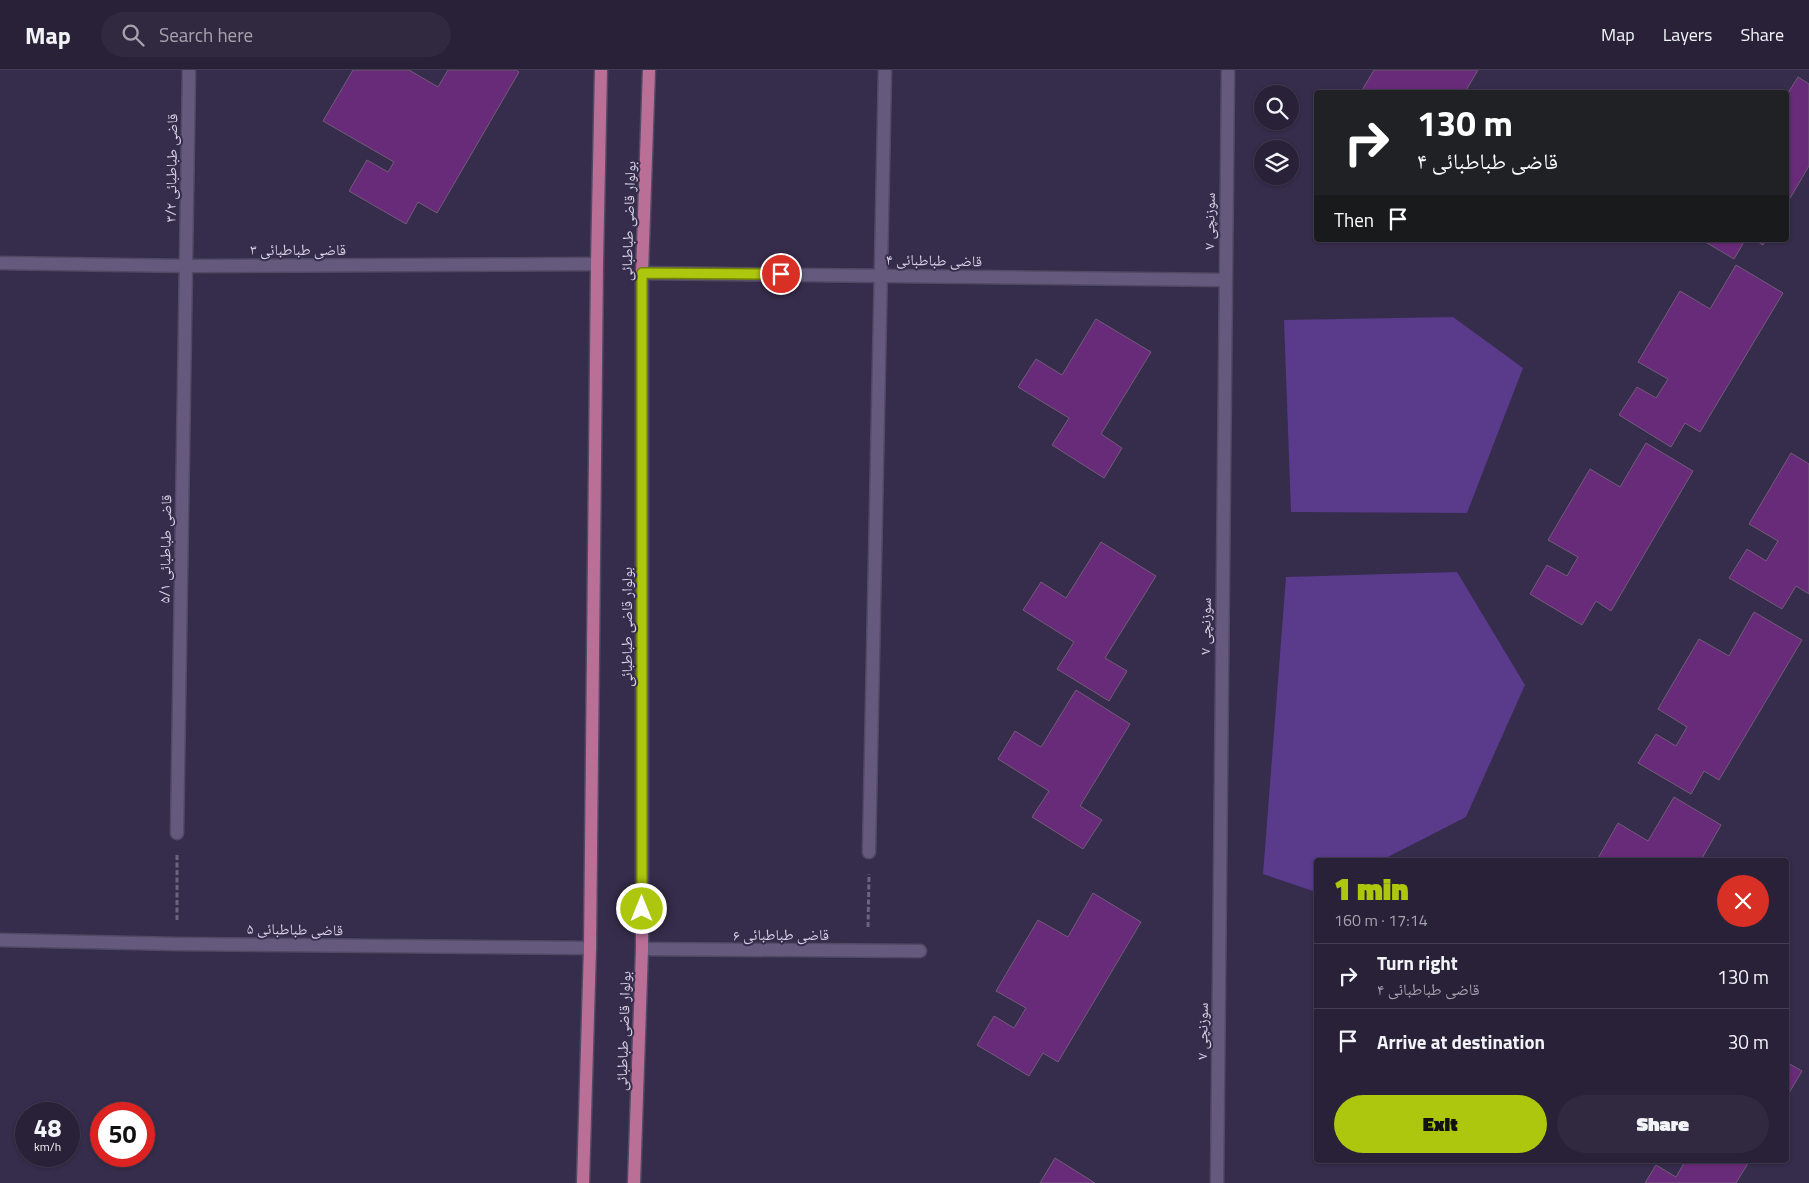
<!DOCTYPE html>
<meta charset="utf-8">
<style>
body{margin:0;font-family:"Titillium Web","Noto Naskh Arabic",sans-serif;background:#302940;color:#f1f3f6;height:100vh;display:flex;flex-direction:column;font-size:19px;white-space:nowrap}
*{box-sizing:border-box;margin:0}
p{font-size:16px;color:#a5a3ae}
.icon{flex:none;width:28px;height:28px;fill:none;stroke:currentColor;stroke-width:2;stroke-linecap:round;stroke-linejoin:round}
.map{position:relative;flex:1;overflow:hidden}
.drawer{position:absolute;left:1314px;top:788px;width:475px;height:305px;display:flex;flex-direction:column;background:#282138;border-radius:5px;box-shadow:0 1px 4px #0004,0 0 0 1px #443e53}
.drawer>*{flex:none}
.hud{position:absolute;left:1314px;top:20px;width:475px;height:152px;border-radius:5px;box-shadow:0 1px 4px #0004,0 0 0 1px #443e53;background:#202124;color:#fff;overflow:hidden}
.buttons{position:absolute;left:1254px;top:15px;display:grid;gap:10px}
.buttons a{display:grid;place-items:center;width:45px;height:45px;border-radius:50%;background:#282138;box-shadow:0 1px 4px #0004,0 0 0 1px #443e53;font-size:25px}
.speed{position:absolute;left:15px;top:1032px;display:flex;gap:10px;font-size:25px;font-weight:700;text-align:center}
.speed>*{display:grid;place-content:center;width:65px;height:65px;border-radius:50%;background:#282138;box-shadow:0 1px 4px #0004,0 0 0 1px #443e53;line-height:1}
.speed small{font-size:12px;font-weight:400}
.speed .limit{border:8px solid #d22;background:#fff;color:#111}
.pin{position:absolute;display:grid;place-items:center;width:42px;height:42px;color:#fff;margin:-21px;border:2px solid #fff;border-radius:50%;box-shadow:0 1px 5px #0007}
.me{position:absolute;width:55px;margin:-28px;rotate:0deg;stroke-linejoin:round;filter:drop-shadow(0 0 4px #0008)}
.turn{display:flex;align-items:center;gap:18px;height:105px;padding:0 20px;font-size:22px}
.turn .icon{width:65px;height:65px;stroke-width:2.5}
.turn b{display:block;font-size:35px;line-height:42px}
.then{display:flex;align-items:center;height:48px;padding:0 20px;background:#0003;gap:10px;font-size:19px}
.round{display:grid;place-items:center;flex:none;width:52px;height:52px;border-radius:26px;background:#302940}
.head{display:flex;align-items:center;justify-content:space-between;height:85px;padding:0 20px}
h1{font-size:30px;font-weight:800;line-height:38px;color:#adc60e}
.button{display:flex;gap:10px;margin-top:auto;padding:10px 20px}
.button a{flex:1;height:58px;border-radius:30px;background:#adc60e;color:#111;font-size:20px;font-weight:800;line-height:58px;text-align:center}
.button a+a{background:#302940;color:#f1f3f6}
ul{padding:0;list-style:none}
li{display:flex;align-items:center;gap:15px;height:65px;padding:0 20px;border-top:1px solid #443e53}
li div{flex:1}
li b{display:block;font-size:19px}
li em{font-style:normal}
header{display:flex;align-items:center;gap:30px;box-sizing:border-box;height:70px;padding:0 25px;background:#282138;border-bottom:1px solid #443e53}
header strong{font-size:24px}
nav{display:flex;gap:28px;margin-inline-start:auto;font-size:18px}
.search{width:350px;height:45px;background:#302940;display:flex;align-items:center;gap:12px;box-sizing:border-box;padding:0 18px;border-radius:28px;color:#a5a3ae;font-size:19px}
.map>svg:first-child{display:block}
.green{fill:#593a8b}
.building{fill:#682b79;stroke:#735b7a}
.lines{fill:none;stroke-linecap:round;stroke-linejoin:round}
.minor-casing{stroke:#524964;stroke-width:15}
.major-casing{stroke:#524964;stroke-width:15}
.path{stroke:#6c637f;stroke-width:3;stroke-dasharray:5 2.5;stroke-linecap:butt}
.minor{stroke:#655a7d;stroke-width:12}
.major{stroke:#ba6f97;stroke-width:12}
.route-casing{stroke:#708109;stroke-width:12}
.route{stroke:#adc60e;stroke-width:9}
.labels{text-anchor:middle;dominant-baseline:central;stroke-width:4;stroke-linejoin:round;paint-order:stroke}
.street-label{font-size:15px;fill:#d8d2e6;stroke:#362c4b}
</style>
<header>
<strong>Map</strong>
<div class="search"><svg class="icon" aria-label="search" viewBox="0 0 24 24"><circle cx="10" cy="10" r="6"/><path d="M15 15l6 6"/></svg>Search here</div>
<nav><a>Map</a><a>Layers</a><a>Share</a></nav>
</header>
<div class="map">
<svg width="1809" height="1113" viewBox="0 0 1809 1113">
<rect width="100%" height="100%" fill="#362c4b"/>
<g class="green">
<path d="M 1453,247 L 1523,298 L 1467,443 L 1291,442 L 1284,250 Z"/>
<path d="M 1457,502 L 1525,615 L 1466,747 L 1382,790 L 1316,790 L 1316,822 L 1263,804 L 1286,507 Z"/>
</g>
<g class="building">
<path d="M 353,0 L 409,0 L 438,17 L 448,0 L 516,0 L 519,2 L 437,143 L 418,132 L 406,154 L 349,121 L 367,90 L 388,102 L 394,92 L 323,51 Z"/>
<path d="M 1374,0 L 1478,0 L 1465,22 L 1361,22 Z"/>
<path d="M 1798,7 L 1809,14 L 1809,96 L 1786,135 L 1786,26 Z"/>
<path d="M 1702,170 L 1745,170 L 1734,189 Z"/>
<path d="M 1755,170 L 1766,170 L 1763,175 Z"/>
<path d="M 1736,195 L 1783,223 L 1700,362 L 1685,353 L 1671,377 L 1619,345 L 1637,317 L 1656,328 L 1668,309 L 1638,292 L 1680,221 L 1710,239 Z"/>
<path d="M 1096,249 L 1151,282 L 1101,364 L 1122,378 L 1104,408 L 1052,375 L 1069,348 L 1018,317 L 1036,289 L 1062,305 Z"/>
<path d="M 1646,373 L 1693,401 L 1611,541 L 1596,531 L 1582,555 L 1530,524 L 1547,495 L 1567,506 L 1578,487 L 1548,470 L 1590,399 L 1620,417 Z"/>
<path d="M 1791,383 L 1809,394 L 1809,524 L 1796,516 L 1782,539 L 1729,508 L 1747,479 L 1766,491 L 1778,471 L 1749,454 Z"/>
<path d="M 1101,472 L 1156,506 L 1105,588 L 1127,601 L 1109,631 L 1057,599 L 1074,572 L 1023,540 L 1041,512 L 1066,528 Z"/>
<path d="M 1754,542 L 1802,570 L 1719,710 L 1704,701 L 1691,724 L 1638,693 L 1656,664 L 1676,676 L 1687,657 L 1658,639 L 1699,569 L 1729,586 Z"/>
<path d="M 1076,620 L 1130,654 L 1080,736 L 1102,750 L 1083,779 L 1032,747 L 1049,721 L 998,689 L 1015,661 L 1041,677 Z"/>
<path d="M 1674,727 L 1721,755 L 1701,790 L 1597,790 L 1618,753 L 1648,771 Z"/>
<path d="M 1093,823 L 1141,852 L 1058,992 L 1043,983 L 1029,1006 L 977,975 L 994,946 L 1014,958 L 1026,938 L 996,921 L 1038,850 L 1068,867 Z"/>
<path d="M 1786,992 L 1802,1001 L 1786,1028 Z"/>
<path d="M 1055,1088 L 1095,1113 L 1040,1113 Z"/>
<path d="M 1686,1090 L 1750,1090 L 1736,1113 L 1645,1113 L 1656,1095 L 1676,1107 Z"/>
</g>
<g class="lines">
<defs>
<g id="minor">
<path d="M 0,193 L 186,196 L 597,194"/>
<path d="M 642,203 L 1225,210"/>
<path d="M 177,763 L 189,0"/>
<path d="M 869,782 L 885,0"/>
<path d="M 0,870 L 177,874 L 590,878"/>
<path d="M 642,879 L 920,881"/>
<path d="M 1217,1113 L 1228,0"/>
</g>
<g id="major">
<path d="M 583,1113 L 590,878 L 597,194 L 601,0"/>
<path d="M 634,1113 L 642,879 L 642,203 L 649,0"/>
</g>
</defs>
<use href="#minor" class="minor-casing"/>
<use href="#major" class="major-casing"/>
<g class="path">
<path d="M 177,785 L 177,851"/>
<path d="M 868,857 L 869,804"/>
</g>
<use href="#minor" class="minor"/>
<use href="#major" class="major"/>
</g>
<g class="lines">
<defs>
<path id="route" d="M 642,839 L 642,203 L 781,204"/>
</defs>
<use href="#route" class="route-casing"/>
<use href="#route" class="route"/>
</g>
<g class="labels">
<g class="street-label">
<text transform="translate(171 98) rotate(-89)">قاضی طباطبائی ۳/۲</text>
<text transform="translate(628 151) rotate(-88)">بولوار قاضی طباطبائی</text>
<text transform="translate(1209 151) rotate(-89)">سوزنچی ۷</text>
<text x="298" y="179">قاضی طباطبائی ۳</text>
<text transform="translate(934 190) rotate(1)">قاضی طباطبائی ۴</text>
<text transform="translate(165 479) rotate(-89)">قاضی طباطبائی ۵/۱</text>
<text transform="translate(1205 556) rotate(-89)">سوزنچی ۷</text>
<text transform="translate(626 557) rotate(-90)">بولوار قاضی طباطبائی</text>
<text transform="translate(295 859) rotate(1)">قاضی طباطبائی ۵</text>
<text x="781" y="864">قاضی طباطبائی ۶</text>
<text transform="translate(623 961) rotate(-88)">بولوار قاضی طباطبائی</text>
<text transform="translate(1202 961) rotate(-89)">سوزنچی ۷</text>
</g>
</g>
</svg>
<div class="buttons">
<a><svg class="icon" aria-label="search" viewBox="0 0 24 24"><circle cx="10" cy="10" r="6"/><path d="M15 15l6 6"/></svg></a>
<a><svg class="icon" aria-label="layers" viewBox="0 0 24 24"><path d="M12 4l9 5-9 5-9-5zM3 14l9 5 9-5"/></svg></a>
</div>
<div class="speed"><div>48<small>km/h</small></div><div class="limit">50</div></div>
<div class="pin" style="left:781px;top:204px;background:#d93025"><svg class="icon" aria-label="arrive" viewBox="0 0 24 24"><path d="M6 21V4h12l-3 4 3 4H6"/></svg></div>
<svg class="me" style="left:642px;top:839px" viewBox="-20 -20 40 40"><circle r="17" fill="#adc60e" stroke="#fff" stroke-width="3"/><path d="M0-11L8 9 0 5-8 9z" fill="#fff"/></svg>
<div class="hud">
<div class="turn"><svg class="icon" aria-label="right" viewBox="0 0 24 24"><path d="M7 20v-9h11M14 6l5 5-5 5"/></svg><div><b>130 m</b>قاضی طباطبائی ۴</div></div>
<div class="then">Then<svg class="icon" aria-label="arrive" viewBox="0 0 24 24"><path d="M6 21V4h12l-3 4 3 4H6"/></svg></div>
</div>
<section class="drawer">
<div class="head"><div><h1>1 min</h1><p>160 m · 17:14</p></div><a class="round" style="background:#d93025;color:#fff"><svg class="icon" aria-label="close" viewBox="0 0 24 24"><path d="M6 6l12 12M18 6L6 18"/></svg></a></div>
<ul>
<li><svg class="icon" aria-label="right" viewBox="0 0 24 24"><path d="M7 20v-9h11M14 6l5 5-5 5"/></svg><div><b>Turn right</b><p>قاضی طباطبائی ۴</p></div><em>130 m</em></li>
<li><svg class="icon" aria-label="arrive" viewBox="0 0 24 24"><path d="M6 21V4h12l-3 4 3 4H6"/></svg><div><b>Arrive at destination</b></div><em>30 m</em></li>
</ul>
<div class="button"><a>Exit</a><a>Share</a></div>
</section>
</div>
